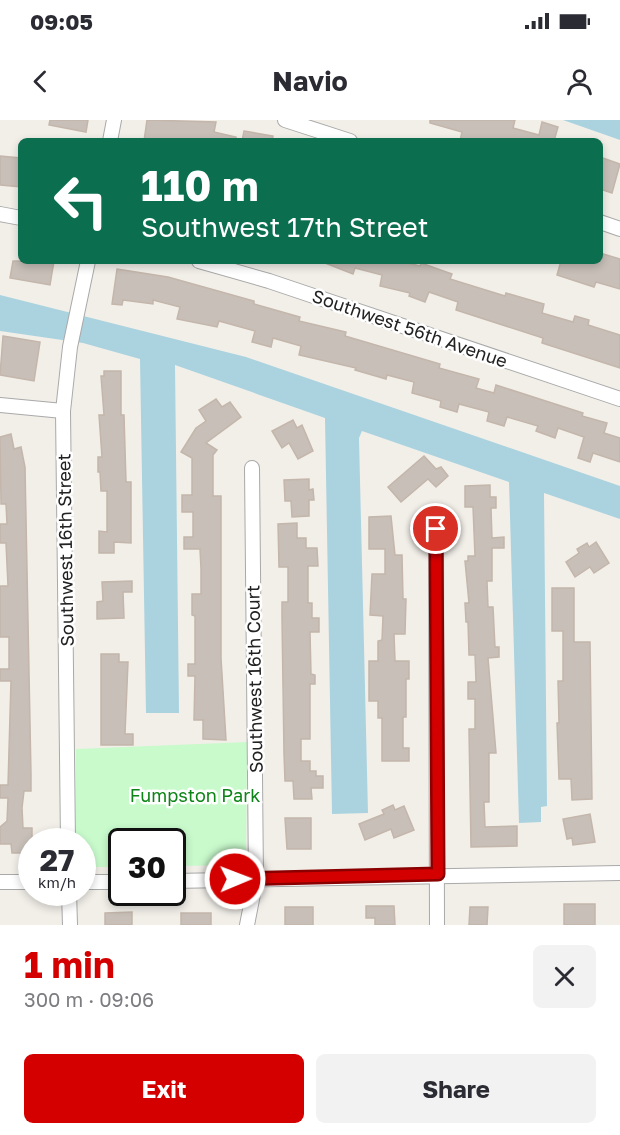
<!DOCTYPE html>
<meta charset="utf-8">
<style>
body{margin:0;font-family:"Golos Text",sans-serif;background:#f2f2f3;color:#2b2b33;height:100vh;display:flex;flex-direction:column;font-size:22px;white-space:nowrap}
*{box-sizing:border-box;margin:0}
p{font-size:20px;color:#7c7c81}
.icon{flex:none;width:33px;height:33px;fill:none;stroke:currentColor;stroke-width:2;stroke-linecap:round;stroke-linejoin:round}
.map{position:relative;height:805px;overflow:hidden}
.panel{display:flex;flex-direction:column;background:#fff;flex:1}
.panel>*{flex:none}
.banner{position:absolute;left:18px;top:18px;width:585px;height:126px;border-radius:9px;box-shadow:0 3px 9px #0003;background:#0b6e4f;color:#fff;overflow:hidden}
.speed{position:absolute;left:18px;top:708px;display:flex;gap:12px;font-size:30px;font-weight:700;text-align:center}
.speed>*{display:grid;place-content:center;width:78px;height:78px;border-radius:50%;background:#fff;box-shadow:0 3px 9px #0003;line-height:1}
.speed small{font-size:15px;font-weight:400}
.speed .limit{border:3px solid #111;border-radius:9px;background:#fff;color:#111}
.pin{position:absolute;display:grid;place-items:center;width:51px;height:51px;color:#fff;margin:-26px;border:3px solid #fff;border-radius:50%;box-shadow:0 2px 6px #0007}
.me{position:absolute;width:66px;margin:-33px;rotate:89deg;stroke-linejoin:round;filter:drop-shadow(0 0 4px #0008)}
.turn{display:flex;align-items:center;gap:21px;height:126px;padding:0 24px;font-size:27px}
.turn .icon{width:78px;height:78px;stroke-width:2.5}
.turn b{display:block;font-size:42px;line-height:51px}
.round{display:grid;place-items:center;flex:none;width:63px;height:63px;border-radius:9px;background:#f2f2f3}
.headline{display:flex;align-items:center;justify-content:space-between;height:102px;padding:0 24px}
h1{font-size:36px;font-weight:700;line-height:45px;color:#d40000}
.button{display:flex;gap:12px;margin-top:auto;padding:12px 24px}
.button a{flex:1;height:69px;border-radius:9px;background:#d40000;color:#fff;font-size:24px;font-weight:700;line-height:69px;text-align:center}
.button a+a{background:#f2f2f3;color:#2b2b33}
.status{display:flex;justify-content:space-between;align-items:center;height:42px;padding:0 30px;background:#fff;direction:ltr}
.status svg{height:16px;fill:currentColor}
header{display:flex;justify-content:space-between;align-items:center;height:78px;padding:0 24px;background:#fff;font-size:27px;font-weight:700}
.map>svg:first-child{display:block}
.park{fill:#c8facc}
.water{fill:#aad3df}
.building{fill:#c7bfb8;stroke:#c4b6ab;stroke-width:1.5}
.lines{fill:none;stroke-linecap:round;stroke-linejoin:round}
.street-casing{stroke:#a9a9a9;stroke-width:16}
.street{stroke:#fff;stroke-width:14}
.route-casing{stroke:#8a0000;stroke-width:15}
.route{stroke:#d40000;stroke-width:10}
.labels{text-anchor:middle;dominant-baseline:central;stroke-width:5;stroke-linejoin:round;paint-order:stroke}
.street-label{font-size:18px;fill:#222;stroke:#fff}
.park-label{font-size:18px;fill:#0c8416;stroke:#fff}
</style>
<div class="status"><b>09:05</b><svg viewBox="0 0 49 12"><path d="M0 12V9h3v3zM5 12V6h3v6zM10 12V3h3v9zM15 12V0h3v12zM26 1h20v11H26zM47 4h2v5h-2z"/></svg></div>
<header><svg class="icon" aria-label="back" viewBox="0 0 24 24"><path d="M15 5l-7 7 7 7"/></svg>Navio<svg class="icon" aria-label="person" viewBox="0 0 24 24"><circle cx="12" cy="8" r="4"/><path d="M4 21q1-7 8-7t8 7"/></svg></header>
<div class="map">
<svg width="620" height="805" viewBox="0 0 620 805">
<rect width="100%" height="100%" fill="#f2efe9"/>
<path class="park" d="M 247,622 L 246,745 L 173,746 L 172,722 L 122,722 L 121,747 L 84,747 L 82,722 L 76,721 L 76,629 Z"/>
<g class="water">
<path d="M 563,0 L 620,0 L 620,20 Z"/>
<path d="M 0,175 L 246,237 L 620,366 L 620,399 L 544,373 L 547,686 L 541,687 L 541,702 L 519,703 L 509,362 L 362,311 L 359,318 L 368,693 L 332,694 L 325,298 L 175,245 L 179,593 L 146,593 L 140,239 L 83,223 L 0,211 Z"/>
</g>
<g class="building">
<path d="M 50,0 L 88,0 L 86,12 L 49,5 Z"/>
<path d="M 147,0 L 216,2 L 214,12 L 236,17 L 236,21 L 144,21 Z"/>
<path d="M 430,0 L 515,0 L 513,8 L 539,15 L 542,2 L 558,7 L 554,21 L 460,21 L 462,12 L 430,3 Z"/>
<path d="M 244,11 L 273,16 L 272,21 L 242,21 Z"/>
<path d="M 0,36 L 21,38 L 21,67 L 0,65 Z"/>
<path d="M 600,37 L 620,44 L 612,73 L 600,69 Z"/>
<path d="M 600,133 L 620,139 L 620,169 L 596,162 L 594,167 L 557,155 L 561,141 L 600,141 Z"/>
<path d="M 13,141 L 54,141 L 50,165 L 10,158 Z"/>
<path d="M 320,141 L 400,141 L 420,146 L 421,143 L 452,154 L 450,159 L 505,176 L 506,173 L 544,184 L 542,193 L 573,202 L 575,196 L 589,200 L 588,205 L 620,215 L 620,248 L 542,223 L 543,218 L 456,190 L 458,182 L 429,172 L 425,182 L 409,176 L 410,173 L 380,166 L 382,155 L 355,148 L 353,154 Z"/>
<path d="M 117,149 L 168,157 L 254,181 L 254,184 L 300,197 L 299,201 L 346,212 L 345,216 L 440,244 L 439,248 L 479,259 L 476,268 L 494,273 L 496,265 L 583,293 L 582,296 L 607,303 L 604,313 L 620,318 L 620,342 L 593,333 L 590,342 L 578,338 L 584,317 L 558,308 L 555,318 L 536,311 L 538,306 L 507,297 L 504,306 L 487,301 L 489,292 L 459,284 L 457,292 L 440,287 L 441,281 L 412,273 L 414,262 L 387,255 L 386,259 L 355,250 L 356,248 L 299,235 L 301,226 L 273,218 L 271,227 L 252,222 L 255,211 L 219,201 L 217,207 L 177,199 L 180,187 L 153,180 L 153,184 L 123,180 L 122,185 L 112,184 Z"/>
<path d="M 3,216 L 40,222 L 34,261 L 0,255 Z"/>
<path d="M 104,251 L 121,251 L 121,295 L 124,295 L 126,362 L 131,362 L 131,423 L 114,422 L 114,433 L 99,433 L 99,411 L 107,412 L 107,371 L 101,371 L 100,352 L 98,352 L 98,337 L 102,337 L 99,295 L 104,295 L 101,256 L 104,256 Z"/>
<path d="M 216,279 L 222,287 L 230,282 L 241,297 L 206,323 L 217,330 L 213,335 L 213,376 L 221,376 L 221,538 L 226,620 L 203,619 L 203,600 L 194,600 L 195,556 L 188,556 L 188,544 L 195,544 L 195,496 L 192,495 L 192,474 L 201,474 L 201,449 L 200,429 L 184,429 L 184,417 L 193,417 L 193,392 L 182,392 L 182,375 L 192,375 L 192,338 L 181,332 L 196,308 L 206,301 L 199,290 Z"/>
<path d="M 293,300 L 297,308 L 302,305 L 313,331 L 298,339 L 289,323 L 282,328 L 272,311 Z"/>
<path d="M 11,314 L 14,329 L 21,327 L 25,347 L 31,655 L 31,671 L 24,671 L 22,688 L 23,708 L 32,708 L 32,733 L 12,733 L 11,724 L 0,724 L 0,707 L 7,701 L 8,678 L 0,678 L 0,665 L 8,665 L 11,561 L 0,561 L 0,549 L 9,549 L 9,517 L 0,517 L 0,466 L 8,466 L 6,423 L 0,423 L 0,404 L 7,404 L 6,384 L 1,384 L 0,317 Z"/>
<path d="M 424,336 L 436,349 L 441,347 L 448,356 L 436,367 L 428,359 L 401,382 L 388,367 Z"/>
<path d="M 309,359 L 309,370 L 313,369 L 314,380 L 309,380 L 309,396 L 292,397 L 291,381 L 285,381 L 284,360 Z"/>
<path d="M 490,365 L 490,377 L 496,377 L 496,388 L 491,388 L 492,418 L 504,417 L 504,428 L 492,428 L 492,461 L 487,461 L 488,487 L 493,487 L 495,527 L 499,527 L 499,537 L 488,538 L 496,633 L 489,633 L 489,682 L 484,682 L 485,707 L 517,706 L 517,726 L 471,727 L 469,609 L 475,609 L 475,579 L 468,579 L 468,562 L 476,562 L 475,535 L 469,535 L 468,502 L 466,502 L 465,483 L 469,483 L 465,441 L 468,441 L 468,436 L 475,436 L 473,387 L 465,387 L 465,366 Z"/>
<path d="M 391,396 L 395,435 L 402,435 L 403,479 L 406,479 L 405,514 L 394,514 L 395,541 L 409,541 L 409,559 L 406,559 L 406,597 L 403,597 L 403,628 L 409,628 L 409,641 L 382,641 L 382,598 L 378,598 L 378,581 L 369,581 L 369,541 L 378,541 L 378,521 L 382,520 L 383,496 L 370,495 L 372,454 L 385,454 L 385,429 L 369,429 L 369,397 Z"/>
<path d="M 297,403 L 297,418 L 306,418 L 306,428 L 317,428 L 318,446 L 308,446 L 308,483 L 312,483 L 312,498 L 319,498 L 319,512 L 310,512 L 311,554 L 315,555 L 315,564 L 310,564 L 310,619 L 301,619 L 301,641 L 310,641 L 310,651 L 316,651 L 316,656 L 323,656 L 323,668 L 311,668 L 312,679 L 294,679 L 293,661 L 285,661 L 284,634 L 282,499 L 282,482 L 288,482 L 288,447 L 279,447 L 278,404 Z"/>
<path d="M 596,422 L 609,443 L 594,453 L 590,447 L 575,457 L 566,442 L 579,433 L 577,429 L 587,423 L 589,427 Z"/>
<path d="M 132,461 L 132,472 L 123,472 L 124,498 L 97,499 L 97,482 L 103,481 L 102,462 Z"/>
<path d="M 552,468 L 574,468 L 574,522 L 590,522 L 592,679 L 572,680 L 571,659 L 559,659 L 557,603 L 559,603 L 558,561 L 563,561 L 563,511 L 552,511 Z"/>
<path d="M 101,534 L 119,534 L 119,542 L 128,542 L 125,614 L 133,614 L 133,625 L 101,625 Z"/>
<path d="M 393,685 L 395,690 L 404,686 L 414,710 L 394,718 L 391,709 L 365,720 L 359,704 L 384,694 L 382,690 Z"/>
<path d="M 590,694 L 595,722 L 573,725 L 572,718 L 567,719 L 563,699 Z"/>
<path d="M 285,698 L 311,698 L 311,729 L 287,729 Z"/>
<rect x="564" y="784" width="31" height="21"/>
<path d="M 366,786 L 394,786 L 395,805 L 375,805 L 375,798 L 366,798 Z"/>
<rect x="285" y="787" width="28" height="18"/>
<path d="M 470,787 L 488,787 L 487,805 L 469,805 Z"/>
<path d="M 132,792 L 132,805 L 105,805 L 105,793 Z"/>
<rect x="181" y="793" width="30" height="12"/>
</g>
<g class="lines">
<defs>
<g id="street">
<path d="M 285,0 L 350,21"/>
<path d="M 110,21 L 114,0"/>
<path d="M 0,94 L 21,98"/>
<path d="M 600,102 L 620,109"/>
<path d="M 199,141 L 269,161 L 620,279"/>
<path d="M 0,285 L 63,291"/>
<path d="M 436,409 L 437,805"/>
<path d="M 68,722 L 63,291 L 70,227 L 88,141"/>
<path d="M 172,761 L 620,753"/>
<path d="M 0,762 L 32,762"/>
<path d="M 82,762 L 122,762"/>
<path d="M 69,772 L 70,805"/>
<path d="M 247,805 L 256,759 L 252,348"/>
</g>
</defs>
<use href="#street" class="street-casing"/>
<use href="#street" class="street"/>
</g>
<g class="lines">
<defs>
<path id="route" d="M 235,759 L 438,754 L 436,409"/>
</defs>
<use href="#route" class="route-casing"/>
<use href="#route" class="route"/>
</g>
<g class="labels">
<g class="street-label">
<text transform="translate(410 208) rotate(19)">Southwest 56th Avenue</text>
<text transform="translate(65 430) rotate(-91)">Southwest 16th Street</text>
<text transform="translate(254 559) rotate(-91)">Southwest 16th Court</text>
</g>
<g class="park-label">
<text x="195" y="675">Fumpston Park</text>
</g>
</g>
</svg>
<div class="speed"><div>27<small>km/h</small></div><div class="limit">30</div></div>
<div class="pin" style="left:436px;top:409px;background:#d93025"><svg class="icon" aria-label="arrive" viewBox="0 0 24 24"><path d="M6 21V4h12l-3 4 3 4H6"/></svg></div>
<svg class="me" style="left:235px;top:759px" viewBox="-20 -20 40 40"><circle r="17" fill="#d40000" stroke="#fff" stroke-width="3"/><path d="M0-11L8 9 0 5-8 9z" fill="#fff"/></svg>
<div class="banner">
<div class="turn"><svg class="icon" aria-label="left" viewBox="0 0 24 24"><path d="M17 20v-9H6M10 6l-5 5 5 5"/></svg><div><b>110 m</b>Southwest 17th Street</div></div>
</div>
</div>
<section class="panel">
<div class="headline"><div><h1>1 min</h1><p>300 m · 09:06</p></div><a class="round"><svg class="icon" aria-label="close" viewBox="0 0 24 24"><path d="M6 6l12 12M18 6L6 18"/></svg></a></div>
<div class="button"><a>Exit</a><a>Share</a></div>
</section>
